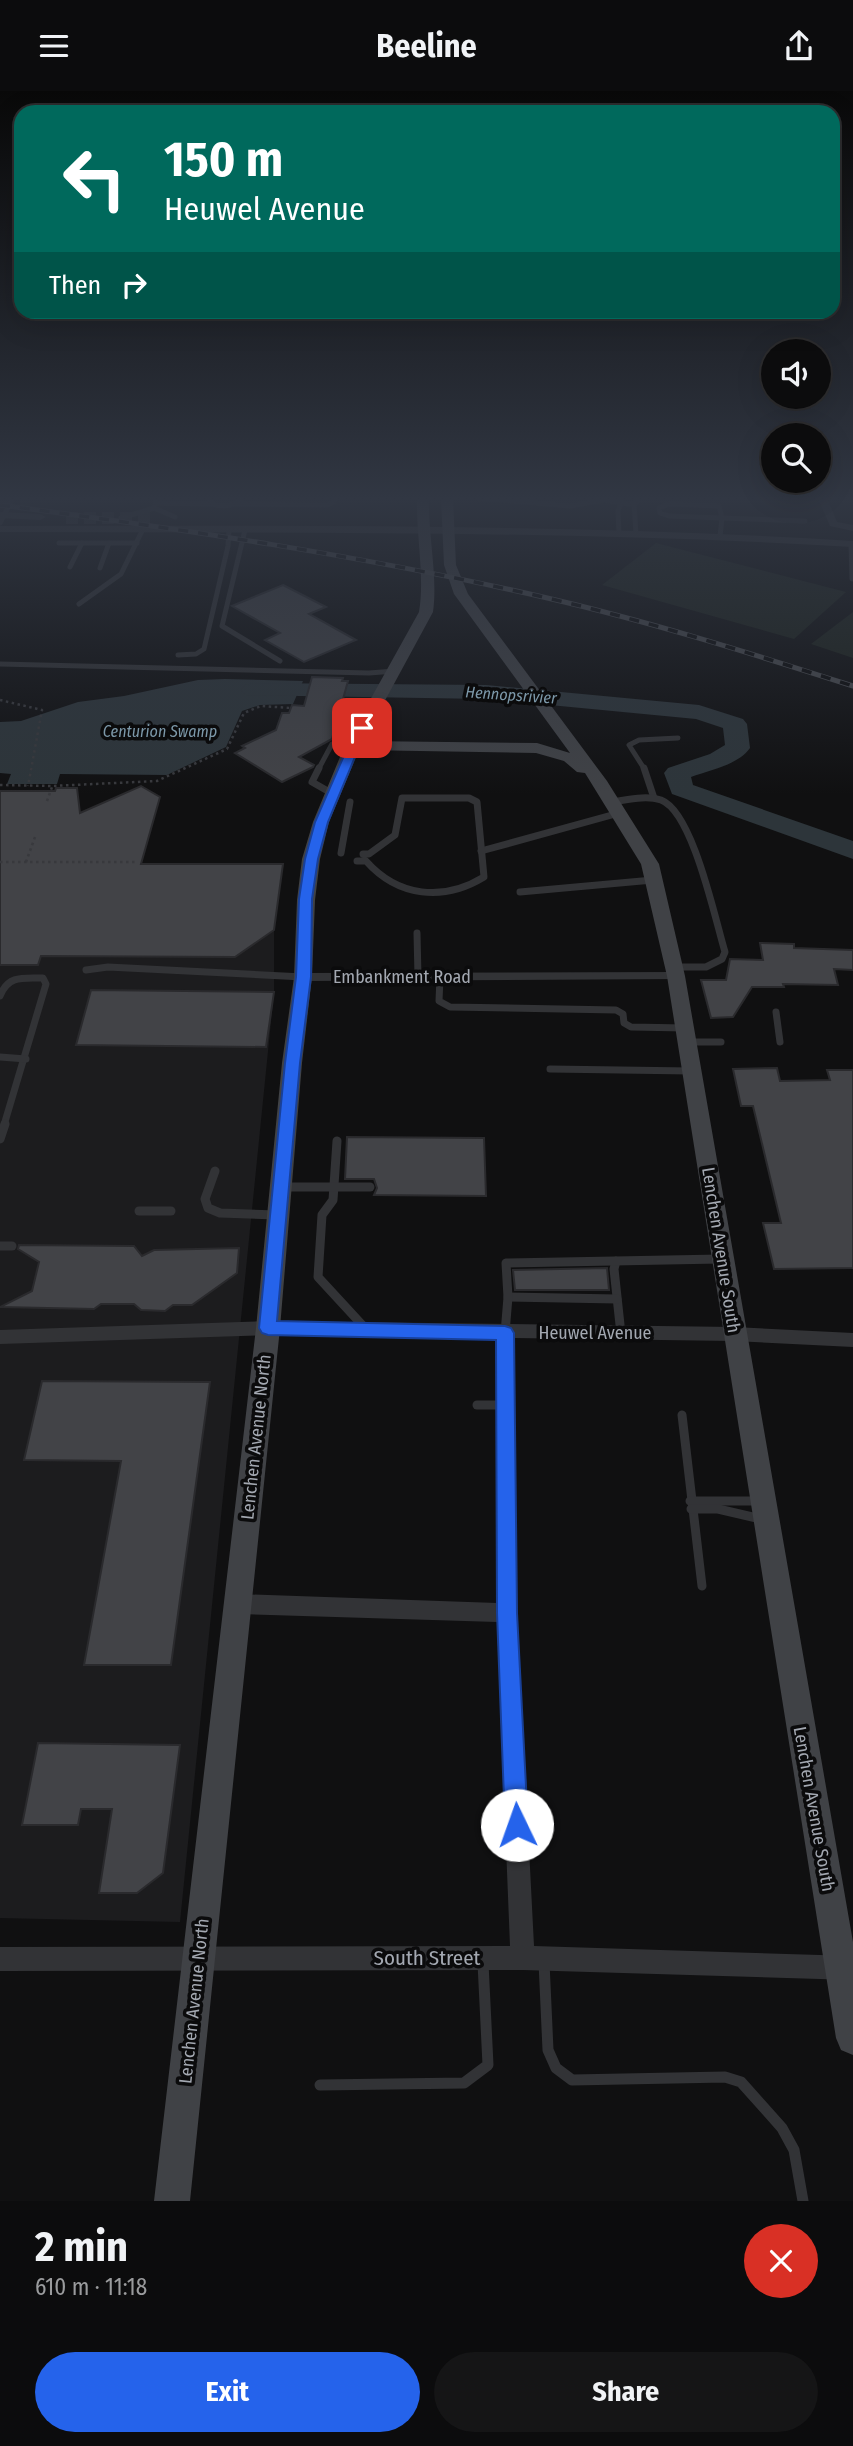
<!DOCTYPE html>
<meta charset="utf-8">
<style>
body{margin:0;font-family:"Fira Sans Condensed",sans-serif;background:#151516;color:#f1f3f6;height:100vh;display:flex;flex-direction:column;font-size:26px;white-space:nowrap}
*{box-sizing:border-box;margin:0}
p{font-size:23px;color:#9a9b9d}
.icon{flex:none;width:38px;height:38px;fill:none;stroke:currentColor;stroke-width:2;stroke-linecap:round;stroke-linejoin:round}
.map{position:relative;height:2110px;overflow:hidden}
.sheet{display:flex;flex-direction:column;background:#0c0c0d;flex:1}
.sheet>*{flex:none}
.top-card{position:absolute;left:14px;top:14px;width:826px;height:214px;border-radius:21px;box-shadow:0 7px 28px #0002,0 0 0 2px #2c2c2e;background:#00695c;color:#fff;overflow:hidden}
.fabs{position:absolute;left:761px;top:248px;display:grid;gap:14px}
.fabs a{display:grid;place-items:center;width:70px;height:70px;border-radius:50%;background:#0c0c0d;box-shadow:0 7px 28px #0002,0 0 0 2px #2c2c2e;font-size:35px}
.pin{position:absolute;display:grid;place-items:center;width:60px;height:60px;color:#fff;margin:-30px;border-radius:14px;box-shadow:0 4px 10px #0006}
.me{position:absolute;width:77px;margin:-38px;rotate:357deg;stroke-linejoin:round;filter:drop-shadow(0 0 5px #0008)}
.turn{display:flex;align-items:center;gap:24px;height:147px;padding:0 35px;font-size:32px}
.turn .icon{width:91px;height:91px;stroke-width:2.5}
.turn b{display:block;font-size:49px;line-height:60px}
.then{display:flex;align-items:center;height:66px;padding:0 35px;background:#0003;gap:14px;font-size:26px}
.round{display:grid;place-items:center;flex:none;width:74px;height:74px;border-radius:37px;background:#151516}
.headline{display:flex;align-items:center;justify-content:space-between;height:119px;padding:0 35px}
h1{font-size:42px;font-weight:700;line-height:52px}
.primary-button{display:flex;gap:14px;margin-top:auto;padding:14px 35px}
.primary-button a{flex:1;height:80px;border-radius:42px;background:#2563eb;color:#fff;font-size:28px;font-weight:700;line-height:80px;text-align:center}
.primary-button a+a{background:#151516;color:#f1f3f6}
header{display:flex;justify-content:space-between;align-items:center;height:91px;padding:0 35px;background:#0c0c0d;font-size:32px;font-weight:700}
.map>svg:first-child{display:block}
.built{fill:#1c1c1e}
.green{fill:#1d231d}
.water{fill:#2d353a}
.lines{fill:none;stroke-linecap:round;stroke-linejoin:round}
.river{fill:#2d353a;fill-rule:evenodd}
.building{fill:#424347;stroke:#2a2a2d;stroke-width:2}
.tertiary-tunnel{stroke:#2d2e31;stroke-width:12;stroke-dasharray:12 6;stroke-linecap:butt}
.path{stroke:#38393d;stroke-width:2.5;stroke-dasharray:2.5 3.5;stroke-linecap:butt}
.service-far3{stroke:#323336;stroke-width:5}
.service-far2{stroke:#323336;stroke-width:7}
.service-far1{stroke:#323336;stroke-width:9}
.service{stroke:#323336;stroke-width:11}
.minor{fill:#323336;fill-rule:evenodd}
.tertiary{fill:#323336;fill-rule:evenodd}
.secondary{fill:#404246;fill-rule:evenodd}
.rail-casing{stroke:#494b4f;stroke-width:5}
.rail{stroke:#0b0b0c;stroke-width:3.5;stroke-dasharray:10;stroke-linecap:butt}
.route{fill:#2563eb;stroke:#184099;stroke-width:2}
.labels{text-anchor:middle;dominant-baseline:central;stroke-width:7;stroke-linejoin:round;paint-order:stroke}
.far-water-label{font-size:16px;font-style:italic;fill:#7c98a9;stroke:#0b0b0c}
.street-label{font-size:18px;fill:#a3a8b1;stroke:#0b0b0c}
.near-street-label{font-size:21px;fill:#a3a8b1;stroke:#0b0b0c}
</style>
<header><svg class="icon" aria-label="menu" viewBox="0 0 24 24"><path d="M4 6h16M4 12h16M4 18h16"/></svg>Beeline<svg class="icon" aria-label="share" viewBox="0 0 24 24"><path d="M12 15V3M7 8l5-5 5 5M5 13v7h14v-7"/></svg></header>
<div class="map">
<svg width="853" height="2110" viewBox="0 0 853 2110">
<rect width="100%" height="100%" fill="#101011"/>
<path class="built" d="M 0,772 L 283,773 L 274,839 L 274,901 L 180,1831 L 0,1827 Z"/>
<g class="green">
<path d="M 656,452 L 846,501 L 794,548 L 602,494 Z"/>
<path d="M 853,521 L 853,567 L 811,553 Z"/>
</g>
<path class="water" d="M 225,588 L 303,590 L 293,613 L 260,614 L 242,620 L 226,656 L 167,684 L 60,683 L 57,693 L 7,693 L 11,683 L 0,682 L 0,631 L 21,630 L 78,611 L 124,605 L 198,589 Z"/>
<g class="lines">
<path class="river" d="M 253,592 L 486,594 L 699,614 L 743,628 L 747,633 L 750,657 C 738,674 710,679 691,686 L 693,694 L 853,750 L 853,768 L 672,703 L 664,682 L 668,677 L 710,663 L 725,654 L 723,637 L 696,628 L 486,608 L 245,604 L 241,599 L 245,594 Z"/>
</g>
<g class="building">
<path d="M 283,494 L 326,516 L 309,523 L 356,549 L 304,571 L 265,549 L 280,542 L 232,515 Z"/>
<path d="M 312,586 L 343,587 L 342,590 L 348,590 L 332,648 L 299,666 L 314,674 L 313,676 L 282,691 L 235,662 L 245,657 L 242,655 L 276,639 L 282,622 L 289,622 L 292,614 L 304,615 Z"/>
<path d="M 141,695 L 160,706 L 141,773 L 283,773 L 274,839 L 235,866 L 41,865 L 38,874 L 0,874 L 0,700 L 55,700 L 56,697 L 77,697 L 80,722 Z"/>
<path d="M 760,852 L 794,853 L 794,857 L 853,859 L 853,879 L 834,878 L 838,894 L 783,893 L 784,896 L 752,896 L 733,926 L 711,927 L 701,889 L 726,889 L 730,868 L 763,869 Z"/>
<path d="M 91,899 L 274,901 L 266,956 L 76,954 Z"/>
<path d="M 777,977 L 780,990 L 830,989 L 827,979 L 853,979 L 853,1177 L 774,1178 L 763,1132 L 781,1132 L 753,1015 L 741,1015 L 733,978 Z"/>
<path d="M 347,1046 L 484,1047 L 486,1105 L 374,1104 L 377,1097 L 374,1088 L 345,1088 Z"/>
<path d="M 19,1154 L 134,1155 L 142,1165 L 154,1159 L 239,1157 L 237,1182 L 192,1214 L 173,1214 L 165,1220 L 141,1219 L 134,1213 L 101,1213 L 94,1218 L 0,1216 L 32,1200 L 39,1171 L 18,1158 Z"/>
<path d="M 607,1177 L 609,1199 L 515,1199 L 513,1179 Z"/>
<path d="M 42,1290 L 210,1291 L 171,1574 L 84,1574 L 121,1370 L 24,1369 Z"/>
<path d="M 38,1652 L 180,1654 L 163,1782 L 137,1802 L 99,1802 L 112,1718 L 81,1718 L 78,1734 L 22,1734 Z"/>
</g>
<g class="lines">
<path class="tertiary-tunnel" d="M 66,427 L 153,427"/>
<g class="path">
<path d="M 0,609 L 42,619 L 28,695"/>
<path d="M 341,619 L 356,620"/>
<path d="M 0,694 L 52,695 L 157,690 L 227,658 L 244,622 L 261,615 L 291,617"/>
<path d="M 47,710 L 52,696"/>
<path d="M 0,771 L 138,771"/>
<path d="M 26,771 L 35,746"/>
</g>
<g class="service-far3">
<path d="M 208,407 L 212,413 C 223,416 234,416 242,407"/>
<path d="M 478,407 L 570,415 L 604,409 L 629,413 L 637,411 L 635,407"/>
<path d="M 156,412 L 212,413"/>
<path d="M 634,412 L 636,443"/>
<path d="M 236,413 L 327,414 L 334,411 L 335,407"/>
<path d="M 669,413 L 719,415 L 722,427 L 669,425 L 660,422 L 659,417 Z"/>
<path d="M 154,417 L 175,426"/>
<path d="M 121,427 L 154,417 L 156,410"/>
<path d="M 722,427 L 805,430"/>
<path d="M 0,432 L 13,407"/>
<path d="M 245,439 L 222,535 L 280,570"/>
<path d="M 619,442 L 618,420 L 621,411"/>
<path d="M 720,445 L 722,427"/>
<path d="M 59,452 L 137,452"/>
<path d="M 851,453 L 852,488"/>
<path d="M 70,476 L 82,452"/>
<path d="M 100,477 L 109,452"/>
<path d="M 79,513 L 121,483 L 143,438"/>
<path d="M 178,564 L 196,563 L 204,558 L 228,455 L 229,439"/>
<path d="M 0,573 L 369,582 L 395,580"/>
<path d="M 318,679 L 332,653 L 353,654"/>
<path d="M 645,679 L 629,654 L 639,649 L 678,647"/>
</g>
<g class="service-far2">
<path d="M 319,677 L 312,691 L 333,703"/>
<path d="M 644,677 L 654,707"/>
<path d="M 612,711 C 627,709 646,704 661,709 C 693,721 715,828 725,861 L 722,868 L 706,876 L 674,876"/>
<path d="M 481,760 L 619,722"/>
<path d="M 341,762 L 350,711"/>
<path d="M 357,770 L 366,770 C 398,806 443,811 484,786 L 477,711 L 469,707 L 402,707 L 395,744 L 369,763 L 363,763"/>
<path d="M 520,801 L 653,789"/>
<path d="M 417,842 L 418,886"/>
<path d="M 86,879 L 108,876 L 303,886"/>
<path d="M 440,886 L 439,910 L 450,916 L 616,919 L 623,923 L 624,932 L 631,936 L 685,937"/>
<path d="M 0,905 C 8,884 23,887 43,887 L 46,893 L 4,1034"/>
<path d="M 776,921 L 780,951"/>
<path d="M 689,951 L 721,951"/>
<path d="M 0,966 L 26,968"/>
<path d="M 550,978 L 691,980"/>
</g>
<g class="service-far1">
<path d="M 0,1048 L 5,1033"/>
<path d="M 337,1050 L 333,1109 L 322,1124 L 318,1186 L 365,1237"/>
<path d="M 215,1080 L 205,1108 L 208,1117 L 220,1122 L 277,1124"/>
<path d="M 281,1096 L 370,1096"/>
<path d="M 139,1120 L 171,1120"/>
<path d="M 0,1155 L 12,1155"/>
<path d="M 616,1170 L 614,1178 L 621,1243"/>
<path d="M 508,1206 L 617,1208"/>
<path d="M 505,1242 L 508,1206 L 506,1172 L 720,1168"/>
<path d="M 477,1314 L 504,1314"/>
<path d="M 682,1324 L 702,1495"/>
<path d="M 690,1410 L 761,1410"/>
<path d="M 691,1418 L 718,1418 L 761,1428"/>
</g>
<g class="service">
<path d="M 544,1871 L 548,1959 L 556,1977 L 572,1989 L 725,1986 L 741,1991 L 782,2037 L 794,2059 L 803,2110"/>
<path d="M 320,1994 L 464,1992 L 488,1974 L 483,1872"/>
</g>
<g class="minor">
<path d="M 818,407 L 827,407 L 837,431 L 853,434 L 853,440 L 830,435 Z"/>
<path d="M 676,881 L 681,882 L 683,885 L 681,888 L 303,890 L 296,886 L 303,882 Z"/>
<path d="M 268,1230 L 734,1236 L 853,1242 L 853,1256 L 734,1250 L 514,1247 L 517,1522 L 534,1855 L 853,1865 L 853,1889 L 523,1879 L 0,1880 L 0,1856 L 510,1855 L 497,1531 L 238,1523 L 231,1520 L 228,1513 L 231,1506 L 238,1503 L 497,1512 L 496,1247 L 268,1244 L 0,1253 L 0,1239 Z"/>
</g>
<g class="tertiary">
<path d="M 0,421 L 40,423 L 46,426 L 40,429 L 0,427 Z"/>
<path d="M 0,435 C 284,435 569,432 853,450 L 853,456 C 569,439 284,442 0,441 Z"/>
</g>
<path class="secondary" d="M 417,407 L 429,407 C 428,445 438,485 433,521 L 363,650 L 537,652 L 570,662 L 454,503 L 444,474 L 441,407 L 453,407 L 456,474 L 468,503 L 607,690 L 659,773 L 685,885 L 853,1851 L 853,1964 L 841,1959 L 836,1947 L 667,885 L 641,773 L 585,682 L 577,681 L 564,670 L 536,662 L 359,659 L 329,731 L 320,768 L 315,809 L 312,886 L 302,972 L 280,1237 L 190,2110 L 154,2110 L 256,1237 L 282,972 L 294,886 L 297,809 L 302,768 L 313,731 L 345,654 L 419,521 C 425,486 416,445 417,407 Z"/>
<defs>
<path id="rail" d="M 0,414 C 182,438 364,465 543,506 C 648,530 750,562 853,595"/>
</defs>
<use href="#rail" class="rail-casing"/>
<use href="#rail" class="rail"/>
</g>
<linearGradient id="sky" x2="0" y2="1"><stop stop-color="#090909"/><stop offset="0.58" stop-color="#313743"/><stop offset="1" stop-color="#313743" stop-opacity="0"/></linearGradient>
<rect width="853" height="703" fill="url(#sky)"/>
<path class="route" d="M 362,634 L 367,637 L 328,731 L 318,768 L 312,808 L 311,886 L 300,972 L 277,1230 L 505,1235 L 511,1237 L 514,1242 L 517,1522 L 528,1734 L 525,1743 L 517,1746 L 509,1743 L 505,1734 L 497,1522 L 496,1249 L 268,1244 L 262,1242 L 259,1237 L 285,972 L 296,886 L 299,808 L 305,768 L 315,731 L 356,637 Z"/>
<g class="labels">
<g class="far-water-label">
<text transform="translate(511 604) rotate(4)">Hennopsrivier</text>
<text x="160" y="640">Centurion Swamp</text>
</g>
<g class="street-label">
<text x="402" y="886">Embankment Road</text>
<text transform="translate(721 1159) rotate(81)">Lenchen Avenue South</text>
<text x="595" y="1242">Heuwel Avenue</text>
<text transform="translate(256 1346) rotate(-84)">Lenchen Avenue North</text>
<text transform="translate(814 1718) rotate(80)">Lenchen Avenue South</text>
<text transform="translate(194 1910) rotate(-84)">Lenchen Avenue North</text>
</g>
<g class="near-street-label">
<text x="427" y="1867">South Street</text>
</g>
</g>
</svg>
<div class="fabs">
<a><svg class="icon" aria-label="sound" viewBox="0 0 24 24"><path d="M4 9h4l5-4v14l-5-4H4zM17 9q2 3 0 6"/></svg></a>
<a><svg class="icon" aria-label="search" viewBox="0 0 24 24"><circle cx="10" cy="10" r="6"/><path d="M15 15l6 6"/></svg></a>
</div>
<div class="pin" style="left:362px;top:637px;background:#d93025"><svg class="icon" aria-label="arrive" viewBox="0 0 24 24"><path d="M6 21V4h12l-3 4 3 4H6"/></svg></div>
<svg class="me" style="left:517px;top:1734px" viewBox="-20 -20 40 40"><circle r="19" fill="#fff"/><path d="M0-13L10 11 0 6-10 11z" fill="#2563eb"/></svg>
<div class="top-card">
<div class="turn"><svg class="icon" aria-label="left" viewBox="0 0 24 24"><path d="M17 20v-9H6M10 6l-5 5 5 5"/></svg><div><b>150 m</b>Heuwel Avenue</div></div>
<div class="then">Then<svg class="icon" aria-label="right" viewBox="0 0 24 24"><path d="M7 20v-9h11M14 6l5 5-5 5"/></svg></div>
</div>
</div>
<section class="sheet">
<div class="headline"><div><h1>2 min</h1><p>610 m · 11:18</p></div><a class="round" style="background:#d93025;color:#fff"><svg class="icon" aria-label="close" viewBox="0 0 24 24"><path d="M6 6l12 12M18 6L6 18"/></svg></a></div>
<div class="primary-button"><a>Exit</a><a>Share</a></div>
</section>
